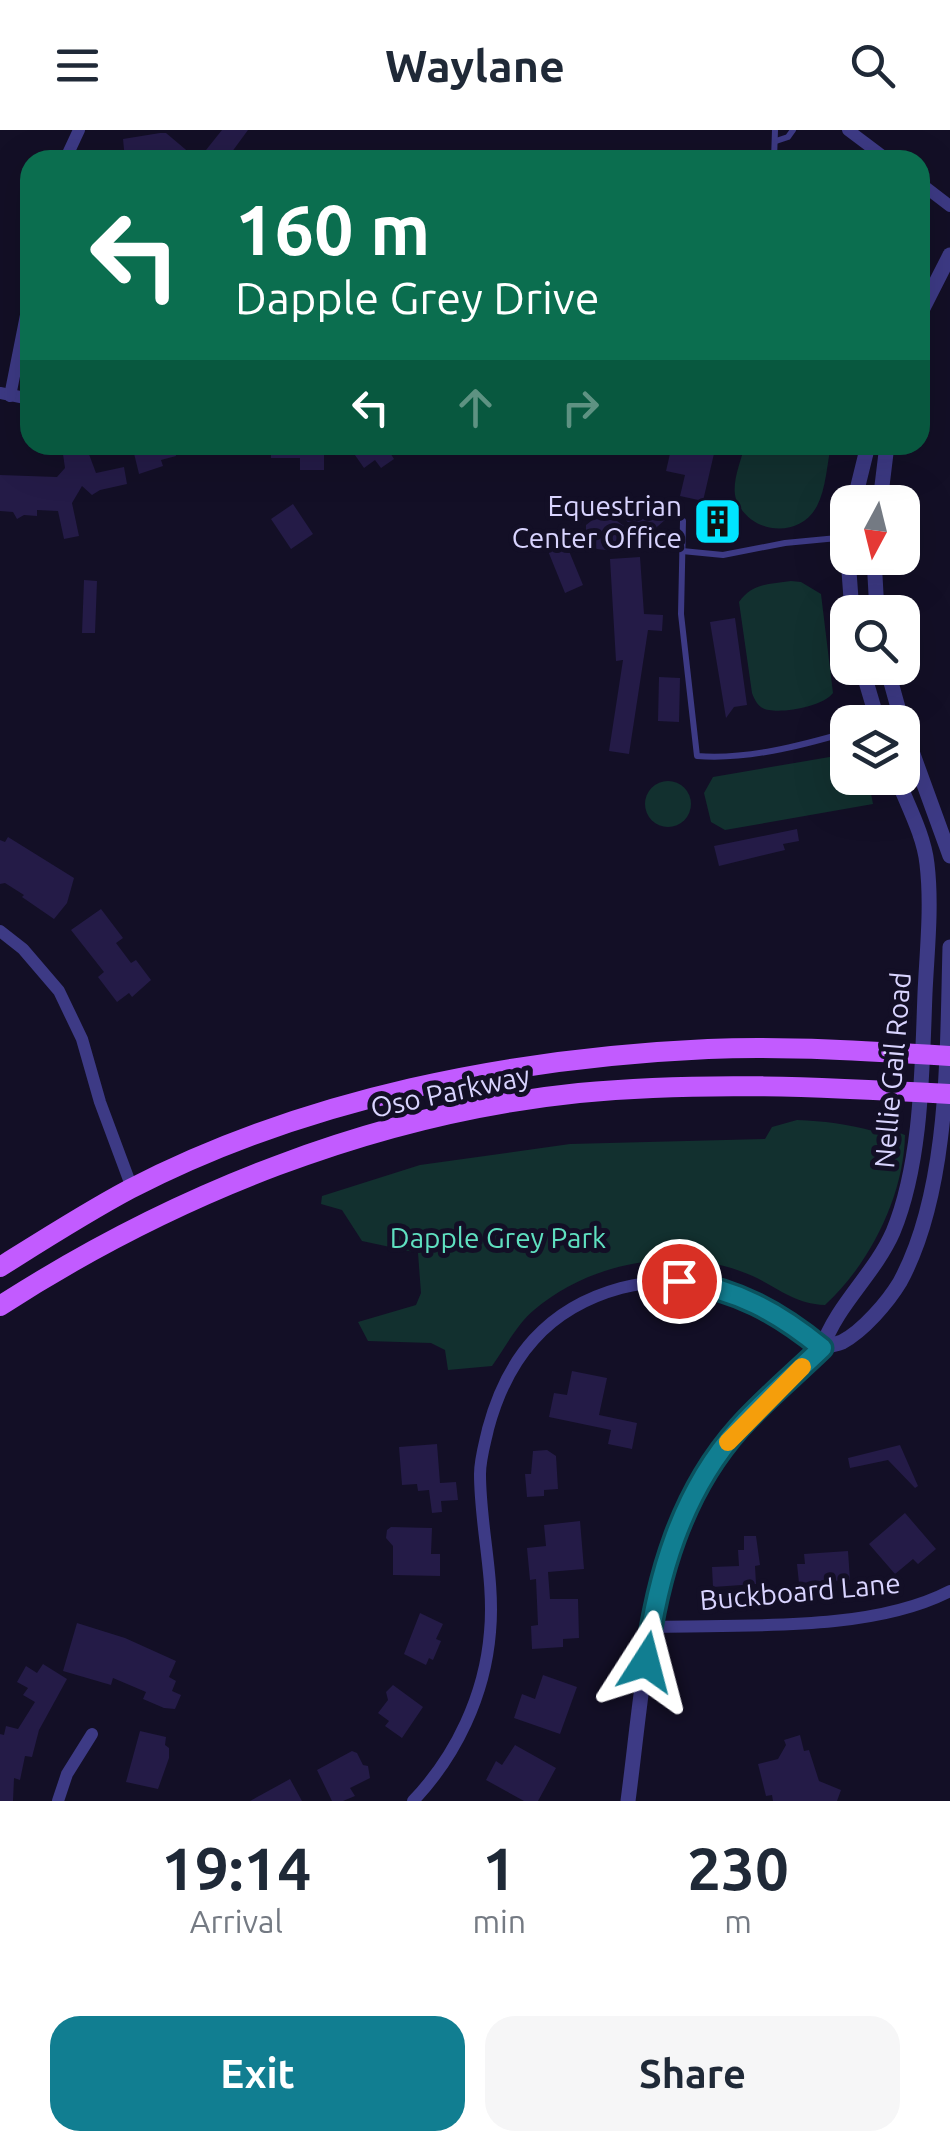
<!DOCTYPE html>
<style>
body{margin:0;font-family:Ubuntu,sans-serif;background:#f6f6f7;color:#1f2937;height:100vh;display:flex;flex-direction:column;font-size:38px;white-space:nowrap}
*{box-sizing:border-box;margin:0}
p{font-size:32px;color:#747a83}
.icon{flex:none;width:55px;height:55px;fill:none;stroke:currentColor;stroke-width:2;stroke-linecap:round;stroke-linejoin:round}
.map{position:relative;height:1671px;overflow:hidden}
.side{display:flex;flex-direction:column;background:#fff;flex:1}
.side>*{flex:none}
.top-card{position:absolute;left:20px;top:20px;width:910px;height:305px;border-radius:30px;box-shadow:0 10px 40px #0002;background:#0b6e4f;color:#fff;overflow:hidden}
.needle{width:65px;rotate:187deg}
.buttons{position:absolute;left:830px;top:355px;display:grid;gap:20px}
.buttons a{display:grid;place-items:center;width:90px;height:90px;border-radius:20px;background:#fff;box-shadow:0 10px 40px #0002;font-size:50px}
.pin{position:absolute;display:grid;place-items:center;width:85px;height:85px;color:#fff;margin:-42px;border:5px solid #fff;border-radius:50%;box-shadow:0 2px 10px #0007}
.me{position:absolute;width:110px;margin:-55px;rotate:9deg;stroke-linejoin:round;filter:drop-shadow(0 0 8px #0008)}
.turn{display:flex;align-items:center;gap:35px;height:210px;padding:0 50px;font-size:45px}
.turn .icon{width:130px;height:130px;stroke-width:2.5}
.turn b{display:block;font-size:70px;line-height:85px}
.lanes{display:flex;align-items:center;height:95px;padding:0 50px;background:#0003;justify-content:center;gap:50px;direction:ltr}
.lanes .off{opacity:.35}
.eta{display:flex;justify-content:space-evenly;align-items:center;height:170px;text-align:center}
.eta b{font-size:60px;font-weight:600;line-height:70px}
.cta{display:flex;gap:20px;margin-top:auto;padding:20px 50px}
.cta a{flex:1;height:115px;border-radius:30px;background:#117e91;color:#fff;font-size:40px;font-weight:600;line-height:115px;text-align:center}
.cta a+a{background:#f6f6f7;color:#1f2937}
header{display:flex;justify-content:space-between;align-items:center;height:130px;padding:0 50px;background:#fff;font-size:45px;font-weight:600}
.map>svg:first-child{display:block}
.green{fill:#12302f}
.building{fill:#241b47}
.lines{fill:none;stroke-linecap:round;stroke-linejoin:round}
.service{stroke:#3d3a85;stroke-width:6}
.minor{stroke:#3d3a85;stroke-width:12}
.tertiary{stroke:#3d3a85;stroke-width:15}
.primary{stroke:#c25bff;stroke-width:20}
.route-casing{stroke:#0b525e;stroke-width:25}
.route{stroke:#117e91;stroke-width:18}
.slow{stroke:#f59e0b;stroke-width:18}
.labels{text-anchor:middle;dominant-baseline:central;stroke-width:10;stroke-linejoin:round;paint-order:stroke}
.poi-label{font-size:28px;fill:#d9d4ff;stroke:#130f26;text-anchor:end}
.street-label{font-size:28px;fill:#d9d4ff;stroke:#130f26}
.park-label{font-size:28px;fill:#5fe0c0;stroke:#130f26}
</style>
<header><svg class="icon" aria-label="menu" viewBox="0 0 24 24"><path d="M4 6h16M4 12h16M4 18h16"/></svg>Waylane<svg class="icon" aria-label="search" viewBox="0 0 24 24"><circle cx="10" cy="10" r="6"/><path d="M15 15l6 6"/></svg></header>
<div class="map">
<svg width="950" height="1671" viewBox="0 0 950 1671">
<rect width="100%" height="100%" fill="#130f26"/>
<g class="green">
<path d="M 745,315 L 831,315 C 827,334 826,359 817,376 C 799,410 749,404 736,369 C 731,353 741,331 745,315 Z"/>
<path d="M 791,451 L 801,452 L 821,464 L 833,563 C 823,576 786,583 769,580 C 759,579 755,571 752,563 L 739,472 C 752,453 770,454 791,451 Z"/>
<path d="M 847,624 L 848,648 L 868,648 L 873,674 L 725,700 L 711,692 L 704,663 L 713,647 Z"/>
<circle cx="668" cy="674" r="23"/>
<path d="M 797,990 C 824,991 847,994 873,1001 C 885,1004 894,1000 905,1005 C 904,1065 870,1134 825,1175 C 788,1173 773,1152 740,1141 C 672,1116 588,1134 534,1180 C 517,1194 505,1218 492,1236 L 448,1240 L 445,1220 L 431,1213 L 368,1211 L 358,1192 L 416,1175 L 421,1163 L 418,1123 L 362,1111 L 342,1080 L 321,1074 L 322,1066 L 420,1035 L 570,1014 L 765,1009 L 772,997 Z"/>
</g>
<g class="building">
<path d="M 222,0 L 248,0 L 226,30 L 219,30 L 206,20 Z"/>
<path d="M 160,3 L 166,3 L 198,30 L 125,30 L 123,9 Z"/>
<path d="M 132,315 L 173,315 L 176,326 L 161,330 L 163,336 L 139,344 Z"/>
<path d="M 271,315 L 324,315 L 324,340 L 300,340 L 300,328 L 271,328 Z"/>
<path d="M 348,315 L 385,315 L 394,329 L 381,338 L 375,330 L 364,338 Z"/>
<path d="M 672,315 L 716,315 L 703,371 L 680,366 L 685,345 L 666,341 Z"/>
<path d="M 87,319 L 96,343 L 124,337 L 127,354 L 100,360 L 92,365 L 82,356 L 72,373 L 79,406 L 64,409 L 58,381 L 37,380 L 37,386 L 24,385 L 17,389 L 13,382 L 0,381 L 0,345 L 57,347 L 65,338 L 63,324 Z"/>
<path d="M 659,368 L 673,383 L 643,409 L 626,390 L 645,372 L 649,376 Z"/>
<path d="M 293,374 L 313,404 L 291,419 L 271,389 Z"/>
<path d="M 709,375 L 731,380 L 726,407 L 703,402 Z"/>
<path d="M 599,385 L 610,386 L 624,396 L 613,421 L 597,419 L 586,410 L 586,395 Z"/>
<path d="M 564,409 L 583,455 L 565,463 L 546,416 Z"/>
<path d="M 640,427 L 644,484 L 663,485 L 662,501 L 648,500 L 629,624 L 609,621 L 623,530 L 616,531 L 610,429 Z"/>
<path d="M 84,450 L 97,451 L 95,503 L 82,503 Z"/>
<path d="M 735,488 L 747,575 L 734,577 L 726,588 L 710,492 Z"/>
<path d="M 659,547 L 680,548 L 679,592 L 658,591 Z"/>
<path d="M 797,699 L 799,711 L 783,714 L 785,720 L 719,736 L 714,716 Z"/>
<path d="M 8,707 L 74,748 L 67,773 L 54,789 L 22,767 L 24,765 L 5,753 L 0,754 L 0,710 L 5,712 Z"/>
<path d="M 101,779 L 123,808 L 116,813 L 131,833 L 136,830 L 151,850 L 132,867 L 129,863 L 117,872 L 98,847 L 104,842 L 71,800 Z"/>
<path d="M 572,1241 L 607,1248 L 599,1285 L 637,1293 L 632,1319 L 608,1314 L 611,1300 L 549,1287 L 554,1263 L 567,1265 Z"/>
<path d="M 437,1314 L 440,1353 L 456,1352 L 458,1370 L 441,1371 L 442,1382 L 432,1383 L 429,1360 L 418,1361 L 417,1354 L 402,1355 L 399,1317 Z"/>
<path d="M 900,1315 L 918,1356 L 915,1358 L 888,1330 L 850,1338 L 848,1328 Z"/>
<path d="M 547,1320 L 556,1326 L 558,1359 L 544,1360 L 544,1366 L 527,1367 L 525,1344 L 531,1344 L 533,1321 Z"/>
<path d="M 905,1383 L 936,1419 L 918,1434 L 913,1429 L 895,1444 L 869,1414 Z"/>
<path d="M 580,1391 L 584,1439 L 548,1442 L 550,1469 L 578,1469 L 579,1508 L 563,1509 L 563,1517 L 532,1519 L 531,1496 L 538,1495 L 536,1449 L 530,1450 L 527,1418 L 546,1416 L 544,1395 Z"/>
<path d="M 391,1397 L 432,1398 L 431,1424 L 440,1424 L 440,1446 L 393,1445 L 393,1416 L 386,1408 L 387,1400 Z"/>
<path d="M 744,1406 L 756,1406 L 760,1435 L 755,1436 L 756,1454 L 713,1457 L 712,1437 L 739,1436 L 738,1420 L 744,1420 Z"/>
<path d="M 848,1421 L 850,1450 L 799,1453 L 797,1434 L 805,1434 L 804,1424 Z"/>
<path d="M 420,1483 L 443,1494 L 436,1509 L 441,1511 L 433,1530 L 429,1528 L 426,1535 L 404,1524 Z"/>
<path d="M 77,1493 L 125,1508 L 176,1531 L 169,1547 L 176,1551 L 172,1561 L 181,1565 L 175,1579 L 164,1578 L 143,1569 L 146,1562 L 113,1548 L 111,1555 L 63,1541 Z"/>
<path d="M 43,1534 L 67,1549 L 39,1600 L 32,1627 L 25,1626 L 20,1650 L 14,1648 L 13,1671 L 0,1671 L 0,1604 L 4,1605 L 6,1596 L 18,1599 L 35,1572 L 23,1565 L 28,1558 L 17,1552 L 26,1536 L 37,1543 Z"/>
<path d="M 543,1545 L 577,1557 L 560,1604 L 514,1588 L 522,1564 L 535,1569 Z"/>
<path d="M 393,1555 L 423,1577 L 402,1608 L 385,1596 L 389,1591 L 378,1583 L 388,1570 L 386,1562 Z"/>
<path d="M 140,1601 L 166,1607 L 165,1615 L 169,1618 L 169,1628 L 158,1659 L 126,1652 Z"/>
<path d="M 800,1605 L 804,1621 L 809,1620 L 819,1651 L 841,1660 L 837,1671 L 773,1671 L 772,1665 L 766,1666 L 758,1634 L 778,1629 L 786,1615 L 784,1610 Z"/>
<path d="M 515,1615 L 556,1638 L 538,1671 L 524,1671 L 486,1650 L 496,1631 L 502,1635 Z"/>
<path d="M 352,1621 L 357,1623 L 363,1635 L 368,1636 L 370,1648 L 350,1658 L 355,1666 L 343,1671 L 332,1671 L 317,1640 Z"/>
<path d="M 290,1649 L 302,1671 L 250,1671 Z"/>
</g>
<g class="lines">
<g class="service">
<path d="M 776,11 L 788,7 L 793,0"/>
<path d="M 774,30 L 775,0"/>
<path d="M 920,74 L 930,61"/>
<path d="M 683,391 L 681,484 L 697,626 C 746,630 800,616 848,602"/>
<path d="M 682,421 L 723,425 L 785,413 L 848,407"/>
</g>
<g class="minor">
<path d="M 848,0 L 888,30"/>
<path d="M 65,30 L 79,0"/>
<path d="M 920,53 L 950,76"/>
<path d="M 0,263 L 30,269"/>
<path d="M 10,266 L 30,165"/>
<path d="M 0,801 L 23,819 L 59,861 L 82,909 L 100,972 L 132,1058"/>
<path d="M 651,1497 C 741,1494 869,1503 950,1461"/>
<path d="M 58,1671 L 67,1644 L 92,1604"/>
<path d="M 413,1671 C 456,1626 485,1565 490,1502 C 495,1449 480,1397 480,1344 C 480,1329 485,1313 488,1299 C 507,1228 547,1178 621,1158 C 699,1138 762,1170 822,1218"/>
</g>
<g class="tertiary">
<path d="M 920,184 L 950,125"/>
<path d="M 854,372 L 868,315"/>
<path d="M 880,372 L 887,315"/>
<path d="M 848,428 L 852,482"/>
<path d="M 874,428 L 877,482"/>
<path d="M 862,538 L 878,592"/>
<path d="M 887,538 L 902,592"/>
<path d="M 902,594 L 950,726"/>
<path d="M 822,1218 C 837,1174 874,1145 893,1102 C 922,1032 922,939 925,863 C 927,820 932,776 927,734 C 924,705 907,674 897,648"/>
<path d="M 628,1671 C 647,1527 649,1385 760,1277 C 779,1259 799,1234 821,1219 C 827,1215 835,1215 842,1212 C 863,1201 888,1172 900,1152 C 950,1060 947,921 950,817"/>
</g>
<g class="primary">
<path d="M 0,1137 C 43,1110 85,1083 130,1059 C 306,968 511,928 708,919 C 788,916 870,921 950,926"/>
<path d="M 0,1176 C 172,1065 373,984 579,963 C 702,951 826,957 950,964"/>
</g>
</g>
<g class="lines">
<defs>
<path id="route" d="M 646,1532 C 657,1447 681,1363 739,1298 C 764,1270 794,1245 822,1218 C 778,1182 736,1159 679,1151"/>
</defs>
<use href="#route" class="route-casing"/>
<use href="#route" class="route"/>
<path class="slow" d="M 728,1312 L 802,1237"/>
</g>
<defs>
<symbol id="building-square" viewBox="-11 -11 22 22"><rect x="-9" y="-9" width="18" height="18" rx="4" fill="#00e5ff" stroke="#130f26"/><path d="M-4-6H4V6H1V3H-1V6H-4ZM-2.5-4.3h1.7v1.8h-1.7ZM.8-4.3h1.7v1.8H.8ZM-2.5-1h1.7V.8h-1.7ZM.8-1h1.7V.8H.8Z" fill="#111"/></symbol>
</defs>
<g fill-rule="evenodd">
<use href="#building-square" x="690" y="364" width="55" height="55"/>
</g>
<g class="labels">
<g class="poi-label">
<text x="682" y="375">Equestrian<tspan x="682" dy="32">Center Office</tspan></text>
</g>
<g class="street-label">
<text transform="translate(892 940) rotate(-85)">Nellie Gail Road</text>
<text transform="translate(450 961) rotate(-12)">Oso Parkway</text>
<text transform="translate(800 1461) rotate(-5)">Buckboard Lane</text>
</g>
<g class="park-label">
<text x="498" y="1107">Dapple Grey Park</text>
</g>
</g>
</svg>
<div class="buttons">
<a><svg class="needle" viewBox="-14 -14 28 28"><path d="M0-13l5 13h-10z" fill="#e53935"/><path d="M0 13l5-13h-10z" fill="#747a83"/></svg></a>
<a><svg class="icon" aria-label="search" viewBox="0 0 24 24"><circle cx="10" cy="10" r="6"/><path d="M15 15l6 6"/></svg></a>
<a><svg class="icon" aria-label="layers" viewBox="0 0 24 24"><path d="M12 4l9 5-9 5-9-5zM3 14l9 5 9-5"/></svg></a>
</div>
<div class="pin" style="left:679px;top:1151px;background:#d93025"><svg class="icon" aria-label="arrive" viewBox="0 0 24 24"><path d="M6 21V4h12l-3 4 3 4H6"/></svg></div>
<svg class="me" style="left:646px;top:1532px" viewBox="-20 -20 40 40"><path d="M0-17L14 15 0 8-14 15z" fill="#117e91" stroke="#fff" stroke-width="4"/></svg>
<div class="top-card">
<div class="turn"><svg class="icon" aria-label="left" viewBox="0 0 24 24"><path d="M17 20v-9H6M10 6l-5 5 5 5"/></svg><div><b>160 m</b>Dapple Grey Drive</div></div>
<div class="lanes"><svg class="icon" aria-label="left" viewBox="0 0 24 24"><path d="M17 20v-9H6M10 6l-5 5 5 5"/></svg><svg class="icon off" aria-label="ahead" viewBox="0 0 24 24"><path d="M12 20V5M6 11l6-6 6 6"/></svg><svg class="icon off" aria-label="right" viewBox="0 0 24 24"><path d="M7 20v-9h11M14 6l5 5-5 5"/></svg></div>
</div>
</div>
<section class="side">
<div class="eta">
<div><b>19:14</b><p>Arrival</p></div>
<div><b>1</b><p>min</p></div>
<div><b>230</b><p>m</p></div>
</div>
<div class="cta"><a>Exit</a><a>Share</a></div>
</section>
